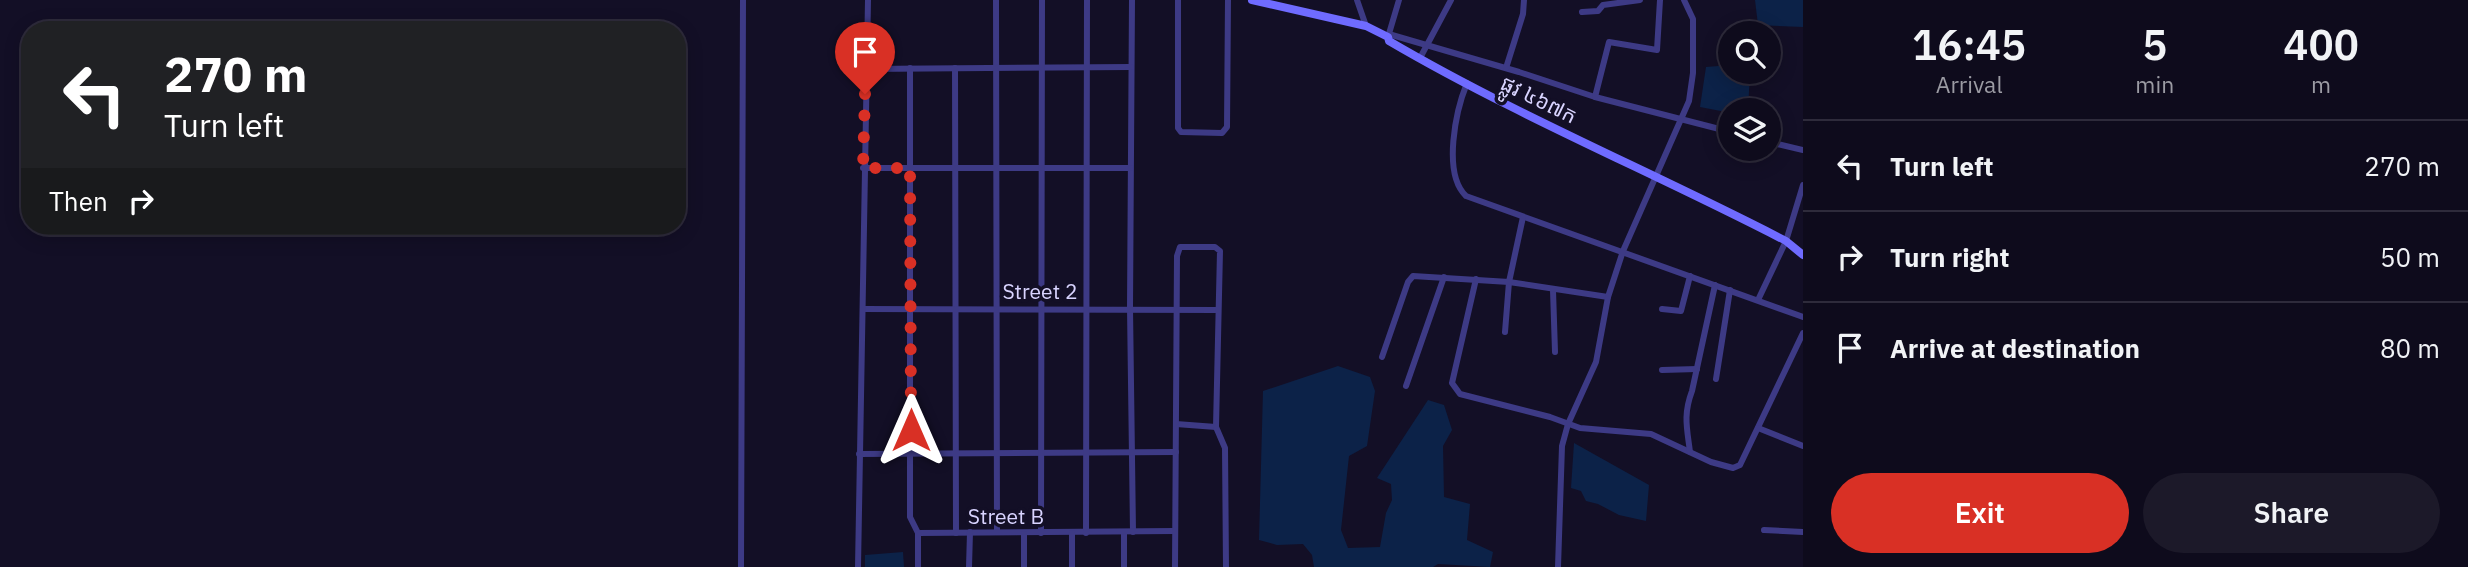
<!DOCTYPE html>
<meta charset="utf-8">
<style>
body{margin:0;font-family:"IBM Plex Sans","Noto Sans Khmer",sans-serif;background:#1c1929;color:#f1f3f6;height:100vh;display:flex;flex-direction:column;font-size:26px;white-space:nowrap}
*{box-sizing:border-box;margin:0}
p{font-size:23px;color:#9b9ba3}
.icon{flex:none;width:38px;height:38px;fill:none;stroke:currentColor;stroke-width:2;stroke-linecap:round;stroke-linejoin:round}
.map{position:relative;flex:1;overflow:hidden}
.drawer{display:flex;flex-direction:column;background:#0e0b1c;width:665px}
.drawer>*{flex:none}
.banner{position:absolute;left:21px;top:21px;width:665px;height:214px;border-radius:28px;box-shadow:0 4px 18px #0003,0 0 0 2px #2e2b3b;background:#202124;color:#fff;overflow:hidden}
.fabs{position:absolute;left:1718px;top:21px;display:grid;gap:14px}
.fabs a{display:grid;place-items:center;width:63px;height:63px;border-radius:50%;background:#0e0b1c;box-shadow:0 4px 18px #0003,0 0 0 2px #2e2b3b;font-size:35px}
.pin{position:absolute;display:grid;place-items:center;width:60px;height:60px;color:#fff;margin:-72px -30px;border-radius:50% 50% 50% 0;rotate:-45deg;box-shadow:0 0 7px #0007}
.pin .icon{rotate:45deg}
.me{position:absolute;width:77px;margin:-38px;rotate:0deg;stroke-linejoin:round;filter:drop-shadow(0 0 5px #0008)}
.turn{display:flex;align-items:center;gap:24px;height:147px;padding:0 28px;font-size:32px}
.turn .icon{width:91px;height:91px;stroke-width:2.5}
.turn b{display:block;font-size:49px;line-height:60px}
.then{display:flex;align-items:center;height:66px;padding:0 28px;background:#0003;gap:14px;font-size:26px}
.eta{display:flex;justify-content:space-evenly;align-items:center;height:119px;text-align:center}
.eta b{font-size:42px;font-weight:600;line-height:49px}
.cta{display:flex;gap:14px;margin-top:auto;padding:14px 28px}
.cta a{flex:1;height:80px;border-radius:42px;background:#d93025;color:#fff;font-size:28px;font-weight:600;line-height:80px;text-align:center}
.cta a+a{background:#1c1929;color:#f1f3f6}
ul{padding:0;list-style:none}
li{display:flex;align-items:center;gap:21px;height:91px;padding:0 28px;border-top:2px solid #2e2b3b}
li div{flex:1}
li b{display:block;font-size:26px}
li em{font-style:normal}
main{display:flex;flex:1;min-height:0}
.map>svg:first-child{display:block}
.water{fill:#0c2248}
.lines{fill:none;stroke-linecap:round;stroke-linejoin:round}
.street{stroke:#3d3a85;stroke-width:6}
.secondary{stroke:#6f6bff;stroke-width:8}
.route{stroke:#d93025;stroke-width:12;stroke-dasharray:0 21.6}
.labels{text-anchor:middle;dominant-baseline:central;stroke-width:7;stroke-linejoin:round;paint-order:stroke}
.street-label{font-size:21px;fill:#d9d4ff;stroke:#130f26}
</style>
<main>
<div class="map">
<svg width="1803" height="567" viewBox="0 0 1803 567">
<rect width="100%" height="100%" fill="#130f26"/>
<g class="water">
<path d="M 1755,0 L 1803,0 L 1803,27 L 1758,25 Z"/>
<path d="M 1731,65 L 1731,72 L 1750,72 L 1748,110 L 1731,110 L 1731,113 L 1700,107 L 1706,67 Z"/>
<path d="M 1338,366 L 1370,377 L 1375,391 L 1367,446 L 1349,456 L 1341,530 L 1348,548 L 1380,547 L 1386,513 L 1392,500 L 1391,484 L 1377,478 L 1428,400 L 1444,405 L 1452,430 L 1443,446 L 1444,497 L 1470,504 L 1467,540 L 1493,552 L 1490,567 L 1438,564 L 1433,567 L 1314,567 L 1312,555 L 1303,544 L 1277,545 L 1259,540 L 1263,391 Z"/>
<path d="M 1574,443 L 1649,485 L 1646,521 L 1619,515 L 1598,504 L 1586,501 L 1581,491 L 1571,488 Z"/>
<path d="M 903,552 L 904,567 L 865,567 L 865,555 Z"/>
</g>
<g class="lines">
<g class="street">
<path d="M 996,0 L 997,532"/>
<path d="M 1132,0 L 1130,308 L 1133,532"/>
<path d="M 1178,0 L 1178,128 L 1181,132 L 1222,133 L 1227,127 L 1228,0"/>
<path d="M 1357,0 L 1366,26"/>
<path d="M 1399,0 L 1388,37 L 1392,35 L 1519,72 L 1595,97 L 1731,132"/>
<path d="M 1582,12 L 1598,11 L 1603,5 L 1640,0"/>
<path d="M 1420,58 L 1451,0"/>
<path d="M 910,68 L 910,517 L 918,533"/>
<path d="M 955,68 L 956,533"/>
<path d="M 1506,68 L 1523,14 L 1524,0"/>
<path d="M 866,69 L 1131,67"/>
<path d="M 1467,83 C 1456,110 1442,173 1466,196 L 1803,317"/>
<path d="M 1595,97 L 1609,42 L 1657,50 L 1660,0"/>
<path d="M 1769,142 L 1803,150"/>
<path d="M 863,168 L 1130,168"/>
<path d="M 1476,279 L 1452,383 L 1460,394 L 1550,417 L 1580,428 L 1651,434 L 1711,462 L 1733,468 L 1740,465 L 1803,333"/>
<path d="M 1553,290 L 1555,352"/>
<path d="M 1758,300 L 1786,241 L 1803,185"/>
<path d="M 863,309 L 1218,310"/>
<path d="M 1662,309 L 1681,311 L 1690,276"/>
<path d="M 1505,332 L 1509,282 L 1608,297"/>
<path d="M 1382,357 L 1408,282 L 1413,276 L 1509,282 L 1523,217"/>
<path d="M 1662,370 L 1697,369"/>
<path d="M 1716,379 L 1730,290"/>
<path d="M 1406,386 L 1444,277"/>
<path d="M 1176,424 L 1216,427"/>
<path d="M 1758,428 L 1803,446"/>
<path d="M 1690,452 C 1687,428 1683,415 1692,391 L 1715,285"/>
<path d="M 859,454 L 1176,452"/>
<path d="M 1764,530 L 1803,532"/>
<path d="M 1124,532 L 1124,567"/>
<path d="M 918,533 L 1174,531"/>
<path d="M 918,533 L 918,567"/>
<path d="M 1041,533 L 1042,0"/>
<path d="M 1086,533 L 1087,0"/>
<path d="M 741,567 L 743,0"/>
<path d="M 858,567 L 868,0"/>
<path d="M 969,567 L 970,532"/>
<path d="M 1024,567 L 1024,534"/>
<path d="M 1072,567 L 1072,533"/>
<path d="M 1175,567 L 1177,256 L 1180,247 L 1215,247 L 1220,251 L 1216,427 L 1225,448 L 1226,567"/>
<path d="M 1558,567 L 1562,446 L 1568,424 L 1596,362 L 1608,297 L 1623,251 L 1689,101 L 1693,73 L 1693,19 L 1684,0"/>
</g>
<path class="secondary" d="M 1252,0 L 1366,26 L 1388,37 L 1389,41 C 1517,116 1655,173 1786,241 L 1803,255"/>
</g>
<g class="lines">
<path class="route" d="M 865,94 L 863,168 L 910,168 L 911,430"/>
</g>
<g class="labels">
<g class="street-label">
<text transform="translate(1539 99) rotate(26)">ផ្លូវ ៤៦៧ក</text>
<text x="1040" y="291">Street 2</text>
<text x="1006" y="516">Street B</text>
</g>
</g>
</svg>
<div class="fabs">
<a><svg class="icon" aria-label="search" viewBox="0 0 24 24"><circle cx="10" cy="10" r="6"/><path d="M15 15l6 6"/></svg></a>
<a><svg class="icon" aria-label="layers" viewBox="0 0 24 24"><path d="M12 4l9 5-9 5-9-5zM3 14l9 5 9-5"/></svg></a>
</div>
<div class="pin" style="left:865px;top:94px;background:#d93025"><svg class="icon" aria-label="arrive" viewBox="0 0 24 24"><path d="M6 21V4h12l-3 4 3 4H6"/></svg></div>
<svg class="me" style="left:911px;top:430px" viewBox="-20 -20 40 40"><path d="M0-17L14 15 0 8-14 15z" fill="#d93025" stroke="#fff" stroke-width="4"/></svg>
<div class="banner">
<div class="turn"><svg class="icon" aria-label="left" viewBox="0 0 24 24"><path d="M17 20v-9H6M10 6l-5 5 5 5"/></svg><div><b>270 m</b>Turn left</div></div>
<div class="then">Then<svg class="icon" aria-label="right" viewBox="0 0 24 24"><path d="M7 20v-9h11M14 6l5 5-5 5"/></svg></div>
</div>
</div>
<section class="drawer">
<div class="eta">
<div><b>16:45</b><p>Arrival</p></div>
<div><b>5</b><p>min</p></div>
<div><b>400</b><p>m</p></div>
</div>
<ul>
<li><svg class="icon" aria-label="left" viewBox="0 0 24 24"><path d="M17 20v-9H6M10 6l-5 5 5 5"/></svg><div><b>Turn left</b></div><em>270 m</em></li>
<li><svg class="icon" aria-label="right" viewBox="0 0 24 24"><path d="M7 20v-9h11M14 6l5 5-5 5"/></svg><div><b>Turn right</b></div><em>50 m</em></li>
<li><svg class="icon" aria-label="arrive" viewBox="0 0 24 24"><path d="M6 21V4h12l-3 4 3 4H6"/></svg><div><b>Arrive at destination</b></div><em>80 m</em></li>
</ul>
<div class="cta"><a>Exit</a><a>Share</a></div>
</section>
</main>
